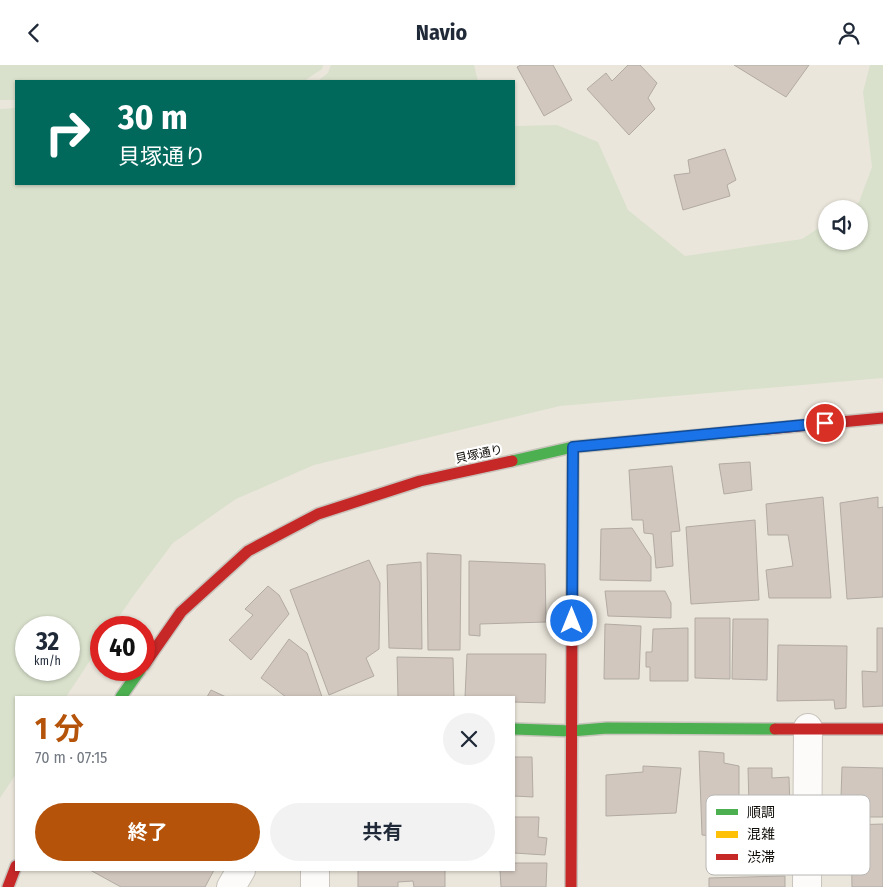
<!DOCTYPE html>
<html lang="ja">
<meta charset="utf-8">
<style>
body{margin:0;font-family:"Fira Sans Condensed","Noto Sans JP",sans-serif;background:#f2f2f3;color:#1f2937;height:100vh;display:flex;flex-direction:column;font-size:19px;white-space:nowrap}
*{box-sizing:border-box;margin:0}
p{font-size:16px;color:#747a83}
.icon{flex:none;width:28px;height:28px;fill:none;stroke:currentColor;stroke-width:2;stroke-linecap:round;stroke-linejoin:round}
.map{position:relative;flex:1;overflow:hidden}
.side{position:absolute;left:15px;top:631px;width:500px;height:175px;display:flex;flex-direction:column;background:#fff;border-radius:0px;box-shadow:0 1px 4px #0004}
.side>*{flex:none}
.guide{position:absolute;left:15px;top:15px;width:500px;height:105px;border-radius:0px;box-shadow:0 1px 4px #0004;background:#00695c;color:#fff;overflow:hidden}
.tools{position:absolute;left:818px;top:135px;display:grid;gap:10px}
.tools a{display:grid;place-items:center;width:50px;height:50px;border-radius:50%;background:#fff;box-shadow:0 1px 4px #0004;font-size:25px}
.speed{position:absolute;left:15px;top:551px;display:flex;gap:10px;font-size:25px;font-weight:700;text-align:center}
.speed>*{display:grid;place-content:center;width:65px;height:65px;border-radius:50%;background:#fff;box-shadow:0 1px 4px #0004;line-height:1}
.speed small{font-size:12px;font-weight:400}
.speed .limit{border:8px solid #d22;background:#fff;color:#111}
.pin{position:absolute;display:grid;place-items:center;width:42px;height:42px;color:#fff;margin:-21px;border:2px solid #fff;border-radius:50%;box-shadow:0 1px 5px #0007}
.me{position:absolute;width:55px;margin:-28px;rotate:0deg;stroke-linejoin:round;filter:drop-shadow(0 0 4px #0008)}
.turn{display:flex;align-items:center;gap:18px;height:105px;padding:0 20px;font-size:22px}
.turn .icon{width:65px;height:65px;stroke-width:2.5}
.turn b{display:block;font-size:35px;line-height:42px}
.round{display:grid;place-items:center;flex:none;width:52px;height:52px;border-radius:26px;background:#f2f2f3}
.headline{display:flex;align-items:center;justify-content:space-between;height:85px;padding:0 20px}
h1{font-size:30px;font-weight:700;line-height:38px;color:#b45309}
.action{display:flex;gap:10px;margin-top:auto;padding:10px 20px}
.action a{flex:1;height:58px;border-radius:30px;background:#b45309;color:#fff;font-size:20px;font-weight:700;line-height:58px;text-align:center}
.action a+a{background:#f2f2f3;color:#1f2937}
header{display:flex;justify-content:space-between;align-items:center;height:65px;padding:0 20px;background:#fff;font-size:22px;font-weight:700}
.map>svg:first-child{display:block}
.green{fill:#d9e1cc;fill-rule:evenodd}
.building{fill:#d2c7be;stroke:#b1aba4}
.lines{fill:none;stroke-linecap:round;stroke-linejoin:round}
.street-casing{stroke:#c8c4bc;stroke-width:30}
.fast-casing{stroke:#c8c4bc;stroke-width:14}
.slow-casing{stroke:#c8c4bc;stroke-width:14}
.jam-casing{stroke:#c8c4bc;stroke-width:14}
.street{stroke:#fcfbfa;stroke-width:28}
.fast{stroke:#4caf50;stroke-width:11}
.slow{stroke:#ffc107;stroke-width:11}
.jam{stroke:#c62828;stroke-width:11}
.route-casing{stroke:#114b97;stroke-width:12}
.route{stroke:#1a73e8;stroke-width:9}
.labels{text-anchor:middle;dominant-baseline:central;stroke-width:4.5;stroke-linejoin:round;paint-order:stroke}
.street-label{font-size:12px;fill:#0e0b06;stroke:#fff}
.key{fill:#fff;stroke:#b7b6b4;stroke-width:1}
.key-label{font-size:14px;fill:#0e0b06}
</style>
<header><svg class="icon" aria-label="back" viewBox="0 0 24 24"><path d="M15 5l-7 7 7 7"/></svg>Navio<svg class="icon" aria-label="person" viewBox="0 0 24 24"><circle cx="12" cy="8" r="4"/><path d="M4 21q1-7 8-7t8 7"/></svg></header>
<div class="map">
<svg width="883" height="822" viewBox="0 0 883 822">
<rect width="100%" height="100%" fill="#ebe6db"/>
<g class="green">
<path d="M 0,0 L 323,0 L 322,4 L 304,16 L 16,16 L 16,35 L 0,35 Z"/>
<path d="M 331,0 L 474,0 L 478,16 L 318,16 L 328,8 Z"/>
<path d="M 870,0 L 883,0 L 883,313 L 560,341 L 314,400 L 236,434 L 173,478 L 134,530 L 112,562 L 101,562 L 101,579 L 66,632 L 16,632 L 16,709 L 0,733 L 0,44 L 16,43 L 16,119 L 514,119 L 514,61 L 557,60 L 598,77 L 628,145 L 685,191 L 802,174 L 826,158 L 826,176 L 859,176 L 859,144 L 848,144 L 859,137 L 872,102 L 863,27 ZM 26,562 L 69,562 L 69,605 L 26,605 Z"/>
</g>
<g class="building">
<path d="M 521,0 L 553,0 L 572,35 L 544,51 L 517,2 Z"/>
<path d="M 628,0 L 640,0 L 657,18 L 648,33 L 655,44 L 629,70 L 587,24 L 606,8 L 612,16 Z"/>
<path d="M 734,0 L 809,0 L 786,32 Z"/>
<path d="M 725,84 L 736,115 L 727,120 L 730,131 L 683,145 L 674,110 L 690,108 L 688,95 Z"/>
<path d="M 750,397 L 752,425 L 724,429 L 719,399 Z"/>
<path d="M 672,401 L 680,466 L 671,467 L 673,501 L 656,503 L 653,469 L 644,468 L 643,455 L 632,455 L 629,405 Z"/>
<path d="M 823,432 L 831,533 L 769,533 L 766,505 L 793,501 L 788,470 L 768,470 L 766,439 Z"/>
<path d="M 878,432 L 878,443 L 883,442 L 883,532 L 847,534 L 840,438 Z"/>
<path d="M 755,455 L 759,535 L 691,539 L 686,462 Z"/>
<path d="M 632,463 L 651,492 L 651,516 L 600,515 L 601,464 Z"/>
<path d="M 427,488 L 461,490 L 460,585 L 428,585 Z"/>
<path d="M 369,495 L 380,518 L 379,584 L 366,593 L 374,611 L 329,630 L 290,525 Z"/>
<path d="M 469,496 L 545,499 L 546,557 L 480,559 L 480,571 L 469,570 Z"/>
<path d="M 421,497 L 422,584 L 389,583 L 387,500 Z"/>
<path d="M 268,521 L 279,530 L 289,549 L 251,595 L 229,575 L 253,550 L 245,544 Z"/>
<path d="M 605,526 L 665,526 L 671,538 L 671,553 L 608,551 Z"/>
<path d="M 695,553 L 730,553 L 730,614 L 695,613 Z"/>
<path d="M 733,554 L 768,554 L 767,615 L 732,614 Z"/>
<path d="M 605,559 L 641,561 L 639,614 L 604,614 Z"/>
<path d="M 688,563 L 688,616 L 650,616 L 650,602 L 646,602 L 646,587 L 652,587 L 653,564 Z"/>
<path d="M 877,563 L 883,563 L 883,641 L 863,642 L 862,606 L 877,607 Z"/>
<path d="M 289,574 L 307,588 L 322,632 L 286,632 L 261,613 Z"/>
<path d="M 778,580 L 847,581 L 846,643 L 835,644 L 834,635 L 777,636 Z"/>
<path d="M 467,589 L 546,589 L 545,638 L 514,637 L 514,632 L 465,632 Z"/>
<path d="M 397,592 L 453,593 L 454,632 L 398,632 Z"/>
<path d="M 211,625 L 226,632 L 207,632 Z"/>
<path d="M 699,686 L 724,688 L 724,698 L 739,701 L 739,773 L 702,770 Z"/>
<path d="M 514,692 L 532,692 L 533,732 L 514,731 Z"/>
<path d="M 643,701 L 681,703 L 676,748 L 606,751 L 606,710 L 643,707 Z"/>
<path d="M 842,702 L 883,703 L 883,752 L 832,752 L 834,734 L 841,732 Z"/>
<path d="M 748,703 L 772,703 L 772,713 L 789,712 L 791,777 L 750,778 Z"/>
<path d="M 514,752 L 539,752 L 538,772 L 547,773 L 545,790 L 514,788 Z"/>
<path d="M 883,759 L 883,822 L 852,822 L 851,760 Z"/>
<path d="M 514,798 L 547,798 L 546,822 L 501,822 L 500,805 L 514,805 Z"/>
<path d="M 90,805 L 214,805 L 205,822 L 121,822 Z"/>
<path d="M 358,805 L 445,805 L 445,822 L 414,822 L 413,816 L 398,817 L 398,822 L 358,822 Z"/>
<path d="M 785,811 L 785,822 L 709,822 L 709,813 Z"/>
</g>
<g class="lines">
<defs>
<g id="street">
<path d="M 315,805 L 315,822"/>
<path d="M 231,822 L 241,805"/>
<path d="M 807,822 L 808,663"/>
</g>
<g id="fast">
<path d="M 512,396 L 573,382 L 767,364"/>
<path d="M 121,632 L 140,605"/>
<path d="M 514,664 L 571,666 L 607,663 L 775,664"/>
</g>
<path id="slow" d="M 572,548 L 573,382"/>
<g id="jam">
<path d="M 767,364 L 883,353"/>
<path d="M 144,600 L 181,547 L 248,486 L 318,449 L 420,416 L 512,396"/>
<path d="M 775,664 L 883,664"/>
<path d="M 8,822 L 16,801"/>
<path d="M 571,822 L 572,548"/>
</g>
</defs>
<use href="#street" class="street-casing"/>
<use href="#fast" class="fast-casing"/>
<use href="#slow" class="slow-casing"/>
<use href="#jam" class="jam-casing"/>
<use href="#street" class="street"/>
<use href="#fast" class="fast"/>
<use href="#slow" class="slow"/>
<use href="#jam" class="jam"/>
</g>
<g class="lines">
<defs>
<path id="route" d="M 572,556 L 573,382 L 825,358"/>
</defs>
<use href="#route" class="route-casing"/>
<use href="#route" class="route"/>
</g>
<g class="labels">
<g class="street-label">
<text transform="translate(479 389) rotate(-12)">貝塚通り</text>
</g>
</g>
<rect x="706" y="730" width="164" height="80" rx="8" class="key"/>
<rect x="716" y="744" width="22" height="6" fill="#4caf50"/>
<rect x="716" y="766" width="22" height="7" fill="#ffc107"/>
<rect x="716" y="789" width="22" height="6" fill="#c62828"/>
<g class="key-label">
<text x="747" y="752">順調</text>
<text x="747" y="774">混雑</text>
<text x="747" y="797">渋滞</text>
</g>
</svg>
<div class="tools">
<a><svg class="icon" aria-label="sound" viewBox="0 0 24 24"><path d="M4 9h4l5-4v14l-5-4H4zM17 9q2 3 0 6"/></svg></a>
</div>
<div class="speed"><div>32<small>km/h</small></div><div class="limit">40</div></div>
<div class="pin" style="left:825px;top:358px;background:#d93025"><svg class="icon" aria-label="arrive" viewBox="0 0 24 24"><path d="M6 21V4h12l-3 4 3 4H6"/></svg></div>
<svg class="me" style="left:572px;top:556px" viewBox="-20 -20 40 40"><circle r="17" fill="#1a73e8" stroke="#fff" stroke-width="3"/><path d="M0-11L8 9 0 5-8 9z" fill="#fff"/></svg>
<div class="guide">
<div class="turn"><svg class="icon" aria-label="right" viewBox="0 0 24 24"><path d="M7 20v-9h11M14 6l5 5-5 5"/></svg><div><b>30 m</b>貝塚通り</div></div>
</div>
<section class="side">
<div class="headline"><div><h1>1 分</h1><p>70 m · 07:15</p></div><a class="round"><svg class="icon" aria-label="close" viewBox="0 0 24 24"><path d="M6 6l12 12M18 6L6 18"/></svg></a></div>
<div class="action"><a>終了</a><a>共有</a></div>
</section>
</div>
